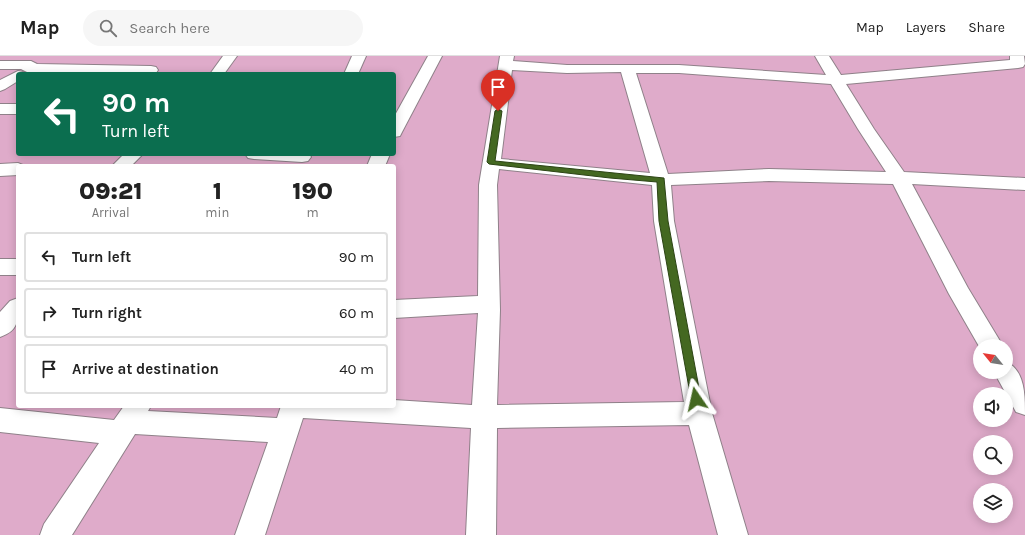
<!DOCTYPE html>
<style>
body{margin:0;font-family:Karla,sans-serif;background:#f6f6f6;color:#222;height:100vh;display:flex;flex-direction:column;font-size:15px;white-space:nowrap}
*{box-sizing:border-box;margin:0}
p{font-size:13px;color:#767676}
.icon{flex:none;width:22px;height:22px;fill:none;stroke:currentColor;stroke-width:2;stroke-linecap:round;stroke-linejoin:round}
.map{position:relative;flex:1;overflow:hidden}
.panel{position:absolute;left:16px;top:108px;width:380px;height:244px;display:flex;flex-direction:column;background:#fff;border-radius:4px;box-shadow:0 2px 10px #0003}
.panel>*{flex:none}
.hud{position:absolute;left:16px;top:16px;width:380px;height:84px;border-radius:4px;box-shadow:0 2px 10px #0003;background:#0b6e4f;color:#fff;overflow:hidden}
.needle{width:26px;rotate:300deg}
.controls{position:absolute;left:973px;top:283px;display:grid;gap:8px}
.controls a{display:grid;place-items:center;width:40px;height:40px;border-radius:50%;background:#fff;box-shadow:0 2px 10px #0003;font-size:20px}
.pin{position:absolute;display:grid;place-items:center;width:34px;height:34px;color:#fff;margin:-41px -17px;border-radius:50% 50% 50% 0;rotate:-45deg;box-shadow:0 0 4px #0007}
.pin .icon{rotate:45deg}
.me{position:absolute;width:44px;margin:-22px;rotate:349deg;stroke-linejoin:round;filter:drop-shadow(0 0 3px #0008)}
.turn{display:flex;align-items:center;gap:14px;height:84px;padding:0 20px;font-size:18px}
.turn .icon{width:52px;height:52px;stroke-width:2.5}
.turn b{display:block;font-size:28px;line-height:34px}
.eta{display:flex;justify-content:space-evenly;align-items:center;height:68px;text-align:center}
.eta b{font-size:24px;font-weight:800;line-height:28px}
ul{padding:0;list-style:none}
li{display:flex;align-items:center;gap:12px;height:50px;margin:0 8px 6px;padding:0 12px;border:2px solid #e0e0e0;border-radius:4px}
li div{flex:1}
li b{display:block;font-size:15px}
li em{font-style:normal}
header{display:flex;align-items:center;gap:24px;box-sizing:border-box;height:56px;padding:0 20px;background:#fff;border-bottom:1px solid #e0e0e0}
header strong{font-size:19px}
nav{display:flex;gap:22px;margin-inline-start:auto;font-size:14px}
.search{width:280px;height:36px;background:#f6f6f6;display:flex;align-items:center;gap:10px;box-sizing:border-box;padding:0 14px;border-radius:22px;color:#767676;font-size:15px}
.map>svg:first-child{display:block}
.green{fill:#dfabca;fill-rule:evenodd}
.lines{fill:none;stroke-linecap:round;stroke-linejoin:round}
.minor-casing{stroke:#8f8189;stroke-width:2}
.minor{fill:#fff;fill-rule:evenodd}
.route{fill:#446821;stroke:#2c4415}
</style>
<header>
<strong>Map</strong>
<div class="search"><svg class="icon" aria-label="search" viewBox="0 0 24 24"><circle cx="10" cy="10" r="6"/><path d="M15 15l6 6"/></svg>Search here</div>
<nav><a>Map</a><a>Layers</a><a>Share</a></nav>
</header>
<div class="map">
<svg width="1025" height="479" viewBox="0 0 1025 479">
<rect width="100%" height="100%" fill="#faeaf3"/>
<path class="green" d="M 0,0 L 1025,0 L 1025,479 L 0,479 ZM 18,18 L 394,18 L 394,98 L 18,98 ZM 18,110 L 394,110 L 394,350 L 18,350 ZM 980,290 L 1006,290 L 1006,316 L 980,316 ZM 980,338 L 1006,338 L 1006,364 L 980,364 ZM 980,386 L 1006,386 L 1006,412 L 980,412 ZM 980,434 L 1006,434 L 1006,460 L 980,460 Z"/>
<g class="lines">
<defs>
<g id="minor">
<path d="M 223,0 L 237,0 L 224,18 L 210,18 Z"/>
<path d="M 352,0 L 366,0 L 358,18 L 344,18 Z"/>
<path d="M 428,0 L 442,0 L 402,76 L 400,80 L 394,81 L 394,61 Z"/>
<path d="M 500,0 L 514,0 L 513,5 L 567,9 L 679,9 L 826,19 L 815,0 L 829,0 L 841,19 L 1010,4 L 1010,0 L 1024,0 L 1025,8 L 1023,11 L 1018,12 L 846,28 L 874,73 L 904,116 L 1025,122 L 1025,134 L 912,128 L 968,232 L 1003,290 L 980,290 L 980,292 L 949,238 L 893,128 L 769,125 L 671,129 L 674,165 L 712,357 L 748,479 L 718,479 L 689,369 L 497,372 L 496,479 L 466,479 L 471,372 L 303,362 L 265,479 L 235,479 L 268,386 L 135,378 L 72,479 L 40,479 L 44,468 L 99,387 L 0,376 L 0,352 L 114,364 L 124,350 L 151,350 L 148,355 L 277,362 L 281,350 L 394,350 L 394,344 L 472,349 L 478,257 L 394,262 L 394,244 L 478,240 L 479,129 ZM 512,14 L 567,17 L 621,16 L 650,117 L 501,103 ZM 636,17 L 679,17 L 831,28 L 858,73 L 886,116 L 769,113 L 668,118 ZM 499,113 L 652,129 L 654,165 L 684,346 L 497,349 L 500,254 L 497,129 Z"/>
<path d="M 0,5 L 31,5 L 37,8 L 151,10 L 156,11 L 158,14 L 156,17 L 153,18 L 27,16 L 21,13 L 0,13 Z"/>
<path d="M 18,15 L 23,16 L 25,18 L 18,18 L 18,25 L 5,33 L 0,35 L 0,24 Z"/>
<rect x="0" y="48" width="18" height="10"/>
<path d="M 124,98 L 143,98 L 131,110 L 112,110 Z"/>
<path d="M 245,98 L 309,98 L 311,101 L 308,105 L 302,106 L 254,103 L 248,102 Z"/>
<path d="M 372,98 L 390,98 L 385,110 L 367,110 Z"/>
<path d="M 18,107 L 25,110 L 18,110 L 18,119 L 0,120 L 0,108 Z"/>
<rect x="0" y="203" width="18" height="16"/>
<path d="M 18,242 C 18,261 21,274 0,281 L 0,256 L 10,245 Z"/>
<path d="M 1006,306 C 1025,314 1025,339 1025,359 L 1016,356 L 994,316 L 1006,316 Z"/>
</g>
</defs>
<use href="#minor" class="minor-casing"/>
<use href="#minor" class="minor"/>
</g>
<path class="route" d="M 498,53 L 502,55 L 495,105 L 664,122 L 668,165 L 701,343 L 700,346 L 696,348 L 692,346 L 691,343 L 659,165 L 657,126 L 610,122 L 489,108 L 487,106 L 495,55 Z"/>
</svg>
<div class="controls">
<a><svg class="needle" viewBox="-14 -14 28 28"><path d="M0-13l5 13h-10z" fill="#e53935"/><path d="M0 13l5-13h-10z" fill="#767676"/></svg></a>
<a><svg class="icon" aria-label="sound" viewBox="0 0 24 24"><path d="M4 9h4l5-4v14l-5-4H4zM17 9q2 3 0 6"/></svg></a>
<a><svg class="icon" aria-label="search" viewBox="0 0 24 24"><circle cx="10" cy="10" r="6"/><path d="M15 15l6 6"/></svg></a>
<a><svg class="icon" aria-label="layers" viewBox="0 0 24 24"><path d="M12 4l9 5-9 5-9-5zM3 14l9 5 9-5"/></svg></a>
</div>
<div class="pin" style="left:498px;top:55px;background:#d93025"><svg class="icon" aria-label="arrive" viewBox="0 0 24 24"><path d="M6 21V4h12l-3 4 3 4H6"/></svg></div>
<svg class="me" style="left:696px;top:343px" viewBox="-20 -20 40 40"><path d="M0-17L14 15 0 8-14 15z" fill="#446821" stroke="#fff" stroke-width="4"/></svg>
<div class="hud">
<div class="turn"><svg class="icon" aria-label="left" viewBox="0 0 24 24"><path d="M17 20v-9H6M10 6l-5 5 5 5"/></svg><div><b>90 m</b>Turn left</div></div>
</div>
<section class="panel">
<div class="eta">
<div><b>09:21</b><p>Arrival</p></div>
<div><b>1</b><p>min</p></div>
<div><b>190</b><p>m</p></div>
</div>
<ul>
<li><svg class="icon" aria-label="left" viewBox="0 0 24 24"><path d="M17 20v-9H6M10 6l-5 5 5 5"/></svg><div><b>Turn left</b></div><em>90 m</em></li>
<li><svg class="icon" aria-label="right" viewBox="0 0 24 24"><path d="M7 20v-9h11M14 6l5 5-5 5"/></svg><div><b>Turn right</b></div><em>60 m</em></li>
<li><svg class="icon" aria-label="arrive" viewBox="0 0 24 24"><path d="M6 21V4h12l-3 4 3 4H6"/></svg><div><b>Arrive at destination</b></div><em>40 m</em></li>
</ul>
</section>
</div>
